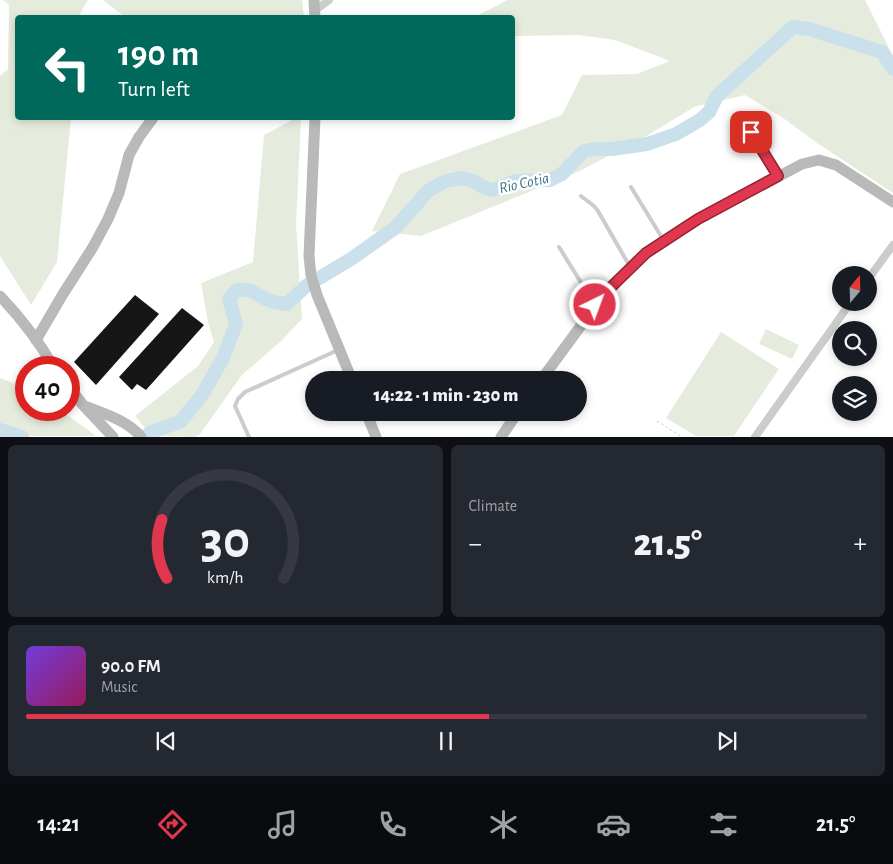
<!DOCTYPE html>
<html lang="en">
<head>
<meta charset="utf-8">
<style>
  body { margin:0; font-family:"Alegreya Sans",sans-serif; background:#242831; color:#f1f3f6; height:100vh; display:flex; flex-direction:column; font-size:19px; white-space:nowrap }
  * { box-sizing:border-box; margin:0 }
  p { font-size:16px; color:#9ea1a6 }
  .icon { flex:none; width:28px; height:28px; fill:none; stroke:currentColor; stroke-width:2; stroke-linecap:round; stroke-linejoin:round }
  .map { position:relative; height:437px; overflow:hidden }
  .side { display:flex; flex-direction:column; gap:8px; padding:8px; background:#0d0f14; flex:1 }
  .side>* { flex:none }
  .hud { position:absolute; left:15px; top:15px; width:500px; height:105px; border-radius:5px; box-shadow:0 2px 8px #0003; background:#00695c; color:#fff; overflow:hidden }
  .needle { width:32px; rotate:19deg }
  .fabs { position:absolute; left:832px; top:266px; display:grid; gap:10px }
  .fabs a { display:grid; place-items:center; width:45px; height:45px; border-radius:50%; background:#171b24; box-shadow:0 2px 8px #0003; font-size:25px }
  .speed { position:absolute; left:15px; top:356px; display:flex; gap:10px; font-size:25px; font-weight:700; text-align:center }
  .speed>* { display:grid; place-content:center; width:65px; height:65px; border-radius:50%; background:#171b24; box-shadow:0 2px 8px #0003; line-height:1 }
  .speed .limit { border:8px solid #d22; background:#fff; color:#111 }
  .pin { position:absolute; display:grid; place-items:center; width:42px; height:42px; color:#fff; margin:-21px; border-radius:10px; box-shadow:0 2px 8px #0006 }
  .me { position:absolute; width:55px; margin:-28px; rotate:42deg; stroke-linejoin:round; filter:drop-shadow(0 0 4px #0008) }
  .turn { display:flex; align-items:center; gap:18px; height:105px; padding:0 20px; font-size:22px }
  .turn .icon { width:65px; height:65px; stroke-width:2.5 }
  .turn b { display:block; font-size:35px; line-height:42px }
  .big { font-size:38px; font-weight:800; line-height:1.1 }
  .side .widget { flex:1; display:flex; flex-direction:column; justify-content:center; gap:8px; min-width:0; padding:0 18px; border-radius:8px; background:#242831 }
  .side .dial { align-items:center; gap:0 }
  .dial svg { height:130px; overflow:visible; fill:none; stroke:#363941; stroke-width:7; stroke-linecap:round; text-anchor:middle }
  .dial text { fill:#f1f3f6; stroke:none }
  .song { display:flex; align-items:center; gap:15px }
  .cover { width:60px; height:60px; border-radius:8px; background:linear-gradient(135deg,hsl(260 70% 55%),hsl(330 70% 35%)) }
  .played { height:5px; border-radius:2px; background:linear-gradient(90deg,#e0374e 55%,#363941 55%) }
  .keys { display:flex; justify-content:space-around; direction:ltr }
  .heat { display:flex; justify-content:space-between; align-items:center; font-size:28px; direction:ltr }
  .side .tiles { flex:1; display:grid; gap:8px; grid-template-columns:1fr 1fr }
  .widget:last-child { grid-column:span 2 }
  .trip { position:absolute; left:305px; top:371px; width:282px; height:50px; border-radius:25px; background:#171b24; box-shadow:0 2px 8px #0003; font-weight:800; line-height:50px; text-align:center }
  .tab-bar { display:flex; height:80px; justify-content:space-around; align-items:center; background:#090b0e; color:#9ea1a6 }
  .tab-bar .icon { width:35px; height:35px }
  .tab-bar .selected { color:#e0374e }
  .tab-bar b { font-size:22px; color:#f1f3f6 }
  .map>svg:first-child { display:block }
</style>
</head>
<body>
<div class="map">
<svg width="893" height="437" viewBox="0 0 893 437">
  <rect width="100%" height="100%" fill="#fff"/>
  <g fill="#e6ecdd">
    <polygon points="3,0 88,0 78,17 18,18 18,118 71,118 57,262 31,305 0,256 0,76 8,69 9,5"/>
    <polygon points="103,0 302,0 304,17 125,17"/>
    <polygon points="507,0 865,0 893,56 893,193 817,143 786,120 745,95 694,107 648,135 578,172 421,236 372,231 400,174 562,115 582,75 637,74 670,61 615,40 578,35 513,36 512,18 475,17"/>
    <polygon points="296,118 301,118 296,224 302,319 281,341 242,375 200,434 195,437 152,436 135,416 198,366 214,342 208,322 201,283 253,262 264,135"/>
    <polygon points="766,329 799,345 792,359 759,344"/>
    <polygon points="721,332 779,369 734,436 696,436 666,418"/>
    <polygon points="0,378 26,388 26,410 60,410 91,432 95,436 0,436"/>
  </g>
  <g fill="none" stroke-linecap="round" stroke-linejoin="round">
    <g stroke="#cae0eb" stroke-width="14">
      <polyline points="0,430 22,437"/>
      <path d="M145,437L151,432L180,422L202,395L223,358L236,324L229,299L237,290C257,288 256,297 271,301C276,303 282,303 287,304L306,286L351,259L395,228L429,190L446,181L461,178L473,181L481,186L492,190L516,181L550,180L562,174L584,151L594,149H612L647,144L676,134L700,120L709,112L717,96L793,27L809,29L882,52L893,69"/>
    </g>
  </g>
  <g fill="#161616">
    <polygon points="135,295 159,314 96,385 74,362"/>
    <polygon points="182,308 204,325 146,390 137,384 132,390 119,377"/>
  </g>
  <g fill="none" stroke-linecap="round" stroke-linejoin="round">
    <polyline stroke="#ccc" stroke-width="1" stroke-dasharray="2.5 2.5" stroke-linecap="butt" points="657,421 682,437"/>
    <g stroke="#ccc" stroke-width="4">
      <polyline points="751,132 777,176"/>
      <polyline points="631,187 664,241"/>
      <polyline points="581,196 594,206 598,211 629,265"/>
      <polyline points="559,247 595,305"/>
      <polyline points="249,437 235,406 238,399 245,392 338,350"/>
    </g>
    <g stroke="#ccc" stroke-width="8">
      <polyline points="314,11 329,0"/>
      <polyline points="869,278 893,245"/>
      <polyline points="755,437 851,302"/>
    </g>
    <g stroke="#b9b9b9" stroke-width="11">
      <polyline points="314,0 315,18"/>
      <polyline points="315,118 309,256 311,275 317,295 352,380"/>
      <path d="M0,296C21,318 39,341 54,368"/>
      <polyline points="36,340 63,294 93,247 108,219 119,193 129,155 139,137 153,118"/>
      <polyline points="541,380 605,293 646,253 698,219 802,164 819,160 836,165 893,202"/>
      <polyline points="69,387 83,405 113,437"/>
      <path d="M87,407C105,414 128,421 141,437"/>
      <polyline points="366,412 376,437"/>
      <polyline points="501,437 518,412"/>
    </g>
  </g>
  <g fill="none" stroke-linecap="round" stroke-linejoin="round">
    <g stroke="#922433" stroke-width="12">
      <polyline id="route" points="595,305 605,293 646,253 698,219 778,176 751,132"/>
    </g>
    <use href="#route" stroke="#e0374e" stroke-width="9"/>
  </g>
  <g text-anchor="middle" dominant-baseline="central" stroke-width="5" stroke-linejoin="round" paint-order="stroke">
    <g font-size="16" font-style="italic" fill="#3f758f" stroke="#fff">
      <text transform="translate(524 183) rotate(-12)">Rio Cotia</text>
    </g>
  </g>
</svg>
<div class="fabs">
<a><svg class="needle" viewBox="-14 -14 28 28"><path d="M0-13l5 13h-10z" fill="#e53935"/><path d="M0 13l5-13h-10z" fill="#9ea1a6"/></svg></a>
<a><svg class="icon" aria-label="search" viewBox="0 0 24 24"><circle cx="10" cy="10" r="6"/><path d="M15 15l6 6"/></svg></a>
<a><svg class="icon" aria-label="layers" viewBox="0 0 24 24"><path d="M12 4l9 5-9 5-9-5zM3 14l9 5 9-5"/></svg></a>
</div>
<div class="speed"><div class="limit">40</div></div>
<div class="pin" style="left:751px;top:132px;background:#d93025"><svg class="icon" aria-label="arrive" viewBox="0 0 24 24"><path d="M6 21V4h12l-3 4 3 4H6"/></svg></div>
<svg class="me" style="left:595px;top:305px" viewBox="-20 -20 40 40"><circle r="17" fill="#e0374e" stroke="#fff" stroke-width="3"/><path d="M0-11L8 9 0 5-8 9z" fill="#fff"/></svg>
<div class="trip">14:22 · 1 min · 230 m</div>
<div class="hud">
<div class="turn"><svg class="icon" aria-label="left" viewBox="0 0 24 24"><path d="M17 20v-9H6M10 6l-5 5 5 5"/></svg><div><b>190 m</b>Turn left</div></div>
</div>
</div>
<section class="side">
<div class="tiles">
<div class="widget dial"><svg viewBox="0 0 100 80">
<path d="M14 69A42 42 0 1 1 86 69"/>
<path d="M14 69A42 42 0 0 1 11 33" stroke="#e0374e"/>
<text x="50" y="56" font-size="32" font-weight="700">30</text>
<text x="50" y="72" font-size="11">km/h</text>
</svg></div>
<div class="widget"><p>Climate</p>
<div class="heat"><a>−</a><b class="big">21.5°</b><a>+</a></div>
</div>
<div class="widget">
<div class="song"><i class="cover"></i><div><b>90.0 FM</b><p>Music</p></div></div>
<div class="played"></div>
<div class="keys"><svg class="icon" aria-label="previous" viewBox="0 0 24 24"><path d="M18 5L8 12l10 7zM5 5v14"/></svg><svg class="icon" aria-label="pause" viewBox="0 0 24 24"><path d="M8 5v14M16 5v14"/></svg><svg class="icon" aria-label="next" viewBox="0 0 24 24"><path d="M6 5l10 7-10 7zM19 5v14"/></svg></div>
</div>
</div>
</section>
<nav class="tab-bar">
<b>14:21</b>
<svg class="icon selected" aria-label="directions" viewBox="0 0 24 24"><path d="M12 3l9 9-9 9-9-9zM9 14v-3h6M13 9l2 2-2 2"/></svg>
<svg class="icon" aria-label="music" viewBox="0 0 24 24"><path d="M9 18V5l10-2v13"/><circle cx="6" cy="18" r="3"/><circle cx="16" cy="16" r="3"/></svg>
<svg class="icon" aria-label="phone" viewBox="0 0 24 24"><path d="M5 4h4l2 5-3 2q2 4 5 5l2-3 5 2v4C11 20 4 13 5 4z"/></svg>
<svg class="icon" aria-label="climate" viewBox="0 0 24 24"><path d="M12 3v18M4 7l16 10M4 17L20 7"/></svg>
<svg class="icon" aria-label="car" viewBox="0 0 24 24"><path d="M5 17H2v-5l4-1 3-4h7l3 4 3 1v5h-3M9 17h6M6 11h13"/><circle cx="7" cy="17" r="2"/><circle cx="17" cy="17" r="2"/></svg>
<svg class="icon" aria-label="filters" viewBox="0 0 24 24"><path d="M4 7h16M4 17h16"/><circle cx="9" cy="7" r="2"/><circle cx="15" cy="17" r="2"/></svg>
<b>21.5°</b>
</nav>
</body>
</html>
